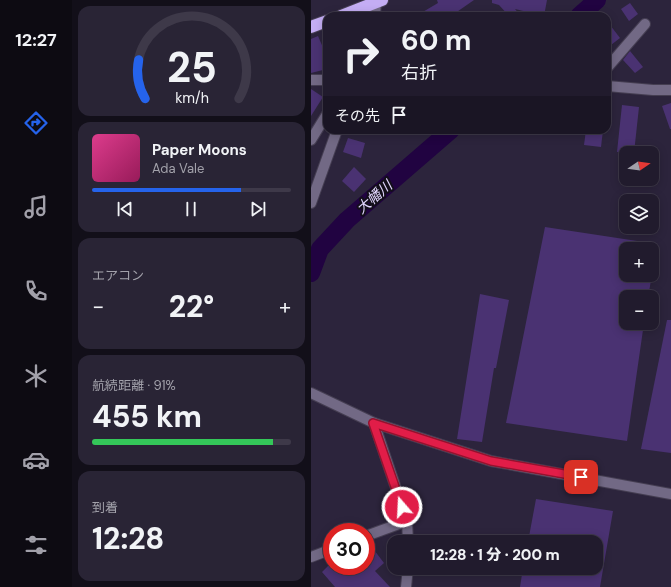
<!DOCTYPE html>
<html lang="ja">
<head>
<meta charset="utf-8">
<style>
  body { margin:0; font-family:"DM Sans","Noto Sans JP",sans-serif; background:#292435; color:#f1f3f6; height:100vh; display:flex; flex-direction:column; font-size:15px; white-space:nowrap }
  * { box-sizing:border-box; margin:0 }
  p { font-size:13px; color:#a2a1aa }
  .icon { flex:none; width:22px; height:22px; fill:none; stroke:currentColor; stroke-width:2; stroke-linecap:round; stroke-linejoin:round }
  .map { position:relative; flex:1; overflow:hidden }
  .side { display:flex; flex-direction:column; gap:6px; padding:6px; background:#120f19; width:239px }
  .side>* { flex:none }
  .banner { position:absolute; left:12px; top:12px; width:288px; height:122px; border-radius:12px; box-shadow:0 2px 10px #0003,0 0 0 1px #3e3949; background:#211b2d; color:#f1f3f6; overflow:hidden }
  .needle { width:26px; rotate:77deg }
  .tools { position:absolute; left:308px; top:146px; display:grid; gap:8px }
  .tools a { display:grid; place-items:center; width:40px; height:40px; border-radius:8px; background:#211b2d; box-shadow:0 2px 10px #0003,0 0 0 1px #3e3949; font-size:20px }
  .speed { position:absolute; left:12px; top:523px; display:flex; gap:8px; font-size:20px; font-weight:700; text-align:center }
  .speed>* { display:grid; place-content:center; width:52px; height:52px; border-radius:50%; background:#211b2d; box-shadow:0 2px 10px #0003,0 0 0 1px #3e3949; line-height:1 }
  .speed .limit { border:6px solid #d22; background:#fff; color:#111 }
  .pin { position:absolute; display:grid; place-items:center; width:34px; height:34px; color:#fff; margin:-17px; border-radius:8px; box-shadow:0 2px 6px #0006 }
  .me { position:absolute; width:44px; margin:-22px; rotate:341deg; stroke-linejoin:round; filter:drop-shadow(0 0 3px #0008) }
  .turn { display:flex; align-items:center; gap:14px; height:84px; padding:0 12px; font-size:18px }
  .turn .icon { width:52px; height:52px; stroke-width:2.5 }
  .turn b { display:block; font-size:28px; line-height:34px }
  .then { display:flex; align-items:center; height:38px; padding:0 12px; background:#0003; gap:8px; font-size:15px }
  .big { font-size:30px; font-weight:800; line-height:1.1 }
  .side .tile { flex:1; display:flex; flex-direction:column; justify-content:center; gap:6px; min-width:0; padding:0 14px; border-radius:12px; background:#292435 }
  .side .dial { align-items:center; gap:0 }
  .dial svg { height:104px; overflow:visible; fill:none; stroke:#3e3949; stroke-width:7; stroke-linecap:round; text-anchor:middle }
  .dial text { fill:#f1f3f6; stroke:none }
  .song { display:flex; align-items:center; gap:12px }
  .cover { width:48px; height:48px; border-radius:6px; background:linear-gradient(135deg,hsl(330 70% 55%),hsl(330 70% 35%)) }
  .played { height:4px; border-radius:2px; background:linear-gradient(90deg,#2563eb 75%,#3e3949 75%) }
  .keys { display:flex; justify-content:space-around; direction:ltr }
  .heat { display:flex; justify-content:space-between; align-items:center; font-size:22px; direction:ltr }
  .charge { height:6px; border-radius:3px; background:linear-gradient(90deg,#34c759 91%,#3e3949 0) }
  .trip { position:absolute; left:76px; top:535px; width:216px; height:40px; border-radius:12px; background:#211b2d; box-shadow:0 2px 10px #0003,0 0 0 1px #3e3949; font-weight:800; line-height:40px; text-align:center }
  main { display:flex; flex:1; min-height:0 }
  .dock { display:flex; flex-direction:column; width:72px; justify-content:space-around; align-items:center; background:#0d0b12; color:#a2a1aa }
  .dock .icon { width:28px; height:28px }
  .dock .selected { color:#2563eb }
  .dock b { font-size:18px; color:#f1f3f6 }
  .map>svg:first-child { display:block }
</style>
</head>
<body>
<main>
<nav class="dock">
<b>12:27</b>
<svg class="icon selected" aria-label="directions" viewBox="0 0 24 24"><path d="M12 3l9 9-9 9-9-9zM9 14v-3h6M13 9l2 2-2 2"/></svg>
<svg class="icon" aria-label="music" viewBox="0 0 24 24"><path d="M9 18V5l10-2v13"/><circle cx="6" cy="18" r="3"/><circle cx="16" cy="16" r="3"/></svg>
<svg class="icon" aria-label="phone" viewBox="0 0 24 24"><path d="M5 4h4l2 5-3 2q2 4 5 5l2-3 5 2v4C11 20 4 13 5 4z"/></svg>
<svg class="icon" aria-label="climate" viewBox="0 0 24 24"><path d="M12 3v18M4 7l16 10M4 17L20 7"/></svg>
<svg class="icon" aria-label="car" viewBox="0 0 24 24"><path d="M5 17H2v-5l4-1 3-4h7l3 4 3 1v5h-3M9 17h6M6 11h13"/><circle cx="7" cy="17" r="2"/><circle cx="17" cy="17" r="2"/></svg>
<svg class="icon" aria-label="filters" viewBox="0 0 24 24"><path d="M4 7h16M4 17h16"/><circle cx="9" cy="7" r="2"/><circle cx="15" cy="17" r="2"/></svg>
</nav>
<section class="side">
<div class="tile dial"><svg viewBox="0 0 100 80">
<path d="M14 69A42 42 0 1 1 86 69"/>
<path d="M14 69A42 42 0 0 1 9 39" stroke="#2563eb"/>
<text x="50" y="56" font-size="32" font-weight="700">25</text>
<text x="50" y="72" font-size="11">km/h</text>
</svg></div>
<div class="tile">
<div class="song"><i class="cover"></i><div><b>Paper Moons</b><p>Ada Vale</p></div></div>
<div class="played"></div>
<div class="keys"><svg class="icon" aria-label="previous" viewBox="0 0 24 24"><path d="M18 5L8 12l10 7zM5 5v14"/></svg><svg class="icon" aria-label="pause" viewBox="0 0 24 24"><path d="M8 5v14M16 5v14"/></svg><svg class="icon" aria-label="next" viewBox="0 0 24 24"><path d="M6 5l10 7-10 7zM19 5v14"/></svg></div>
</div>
<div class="tile"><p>エアコン</p>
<div class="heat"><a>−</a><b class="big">22°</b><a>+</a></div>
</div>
<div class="tile"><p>航続距離 · 91%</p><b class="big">455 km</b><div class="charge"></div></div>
<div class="tile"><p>到着</p><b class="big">12:28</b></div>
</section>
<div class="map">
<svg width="360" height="587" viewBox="0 0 360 587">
  <rect width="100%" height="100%" fill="#2c243c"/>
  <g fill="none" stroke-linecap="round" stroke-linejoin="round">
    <g stroke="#210341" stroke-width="18">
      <polyline points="268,16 286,0"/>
      <polyline points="0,273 9,249 36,220 140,130"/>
    </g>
  </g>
  <g fill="#4a3272">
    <polygon points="126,0 163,0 140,16 105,16 127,3"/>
    <polygon points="181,0 236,0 233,16 204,9 210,16 198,16 188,5 181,3"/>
    <polygon points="319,3 327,14 318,21 310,9"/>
    <polygon points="296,21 309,38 300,45 296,39"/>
    <polygon points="7,36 16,57 16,69 0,73 0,39"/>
    <polygon points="319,51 332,67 324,73 312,60"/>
    <polygon points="0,89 12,97 0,116"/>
    <polygon points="360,103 360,129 359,129 351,106"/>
    <polygon points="311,105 328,107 323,153 306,152"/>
    <polygon points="275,130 292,130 290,147 273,145"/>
    <polygon points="37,138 54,143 50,158 32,152"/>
    <polygon points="43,167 55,179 43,192 31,181"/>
    <polygon points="234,227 346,244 346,249 315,249 315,275 341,275 337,297 315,297 315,323 333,323 316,441 195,423"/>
    <polygon points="169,294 198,300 185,368 183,368 171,442 146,439"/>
    <polygon points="356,320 360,320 360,453 330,449"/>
    <polygon points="225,499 302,511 289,587 209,587 212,568 285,568 285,542 217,542"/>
    <polygon points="55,542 57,542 73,563 64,571 79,587 24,587 11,572 17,566 55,566"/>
  </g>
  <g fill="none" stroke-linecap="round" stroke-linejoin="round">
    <g stroke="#453e52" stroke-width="12">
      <g id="minor">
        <polyline points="64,16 65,2 67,0"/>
        <polyline points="296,68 334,24"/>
        <polyline points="0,80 16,80"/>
        <polyline points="296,86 342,90 360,90"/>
        <polyline points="0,140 16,114"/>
        <polyline points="0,203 26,130"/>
        <polyline points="0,393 63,423 180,461 360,494"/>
        <polyline points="63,423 96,521 97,542"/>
        <polyline points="55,536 96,521"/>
        <polyline points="0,557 21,549"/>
        <polyline points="95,587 97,568"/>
      </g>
    </g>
    <g stroke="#453e52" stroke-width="14">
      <g id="highway">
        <polyline points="30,16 71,0"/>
        <polyline points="0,27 16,21"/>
      </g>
    </g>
    <use href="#minor" stroke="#726985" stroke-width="10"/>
    <use href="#highway" stroke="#c4adf4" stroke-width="12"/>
  </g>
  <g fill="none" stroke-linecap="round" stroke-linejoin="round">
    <g stroke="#92132f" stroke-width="10">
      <polyline id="route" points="91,507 62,423 180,461 270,477"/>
    </g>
    <use href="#route" stroke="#e11d48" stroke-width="7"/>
  </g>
  <g text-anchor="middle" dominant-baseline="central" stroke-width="4" stroke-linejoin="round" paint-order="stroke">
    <g font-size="14" font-style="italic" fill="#e2d7fe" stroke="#130f1a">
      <text transform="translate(63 197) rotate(-41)">大幡川</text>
    </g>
  </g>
</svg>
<div class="tools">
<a><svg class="needle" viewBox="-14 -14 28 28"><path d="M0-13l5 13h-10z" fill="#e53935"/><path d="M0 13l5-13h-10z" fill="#a2a1aa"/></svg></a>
<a><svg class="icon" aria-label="layers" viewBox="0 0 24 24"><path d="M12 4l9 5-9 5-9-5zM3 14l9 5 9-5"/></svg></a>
<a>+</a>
<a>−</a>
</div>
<div class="speed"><div class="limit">30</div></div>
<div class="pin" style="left:270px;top:477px;background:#d93025"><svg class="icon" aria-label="arrive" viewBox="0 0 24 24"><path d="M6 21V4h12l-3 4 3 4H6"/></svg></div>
<svg class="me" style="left:91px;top:507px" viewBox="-20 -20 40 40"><circle r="17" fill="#e11d48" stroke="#fff" stroke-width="3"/><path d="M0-11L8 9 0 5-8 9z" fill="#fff"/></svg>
<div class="trip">12:28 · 1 分 · 200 m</div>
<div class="banner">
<div class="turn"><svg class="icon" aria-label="right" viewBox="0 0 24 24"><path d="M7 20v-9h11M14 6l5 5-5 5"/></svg><div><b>60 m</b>右折</div></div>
<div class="then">その先<svg class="icon" aria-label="arrive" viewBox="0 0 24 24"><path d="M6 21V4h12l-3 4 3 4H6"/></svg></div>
</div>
</div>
</main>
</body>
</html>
